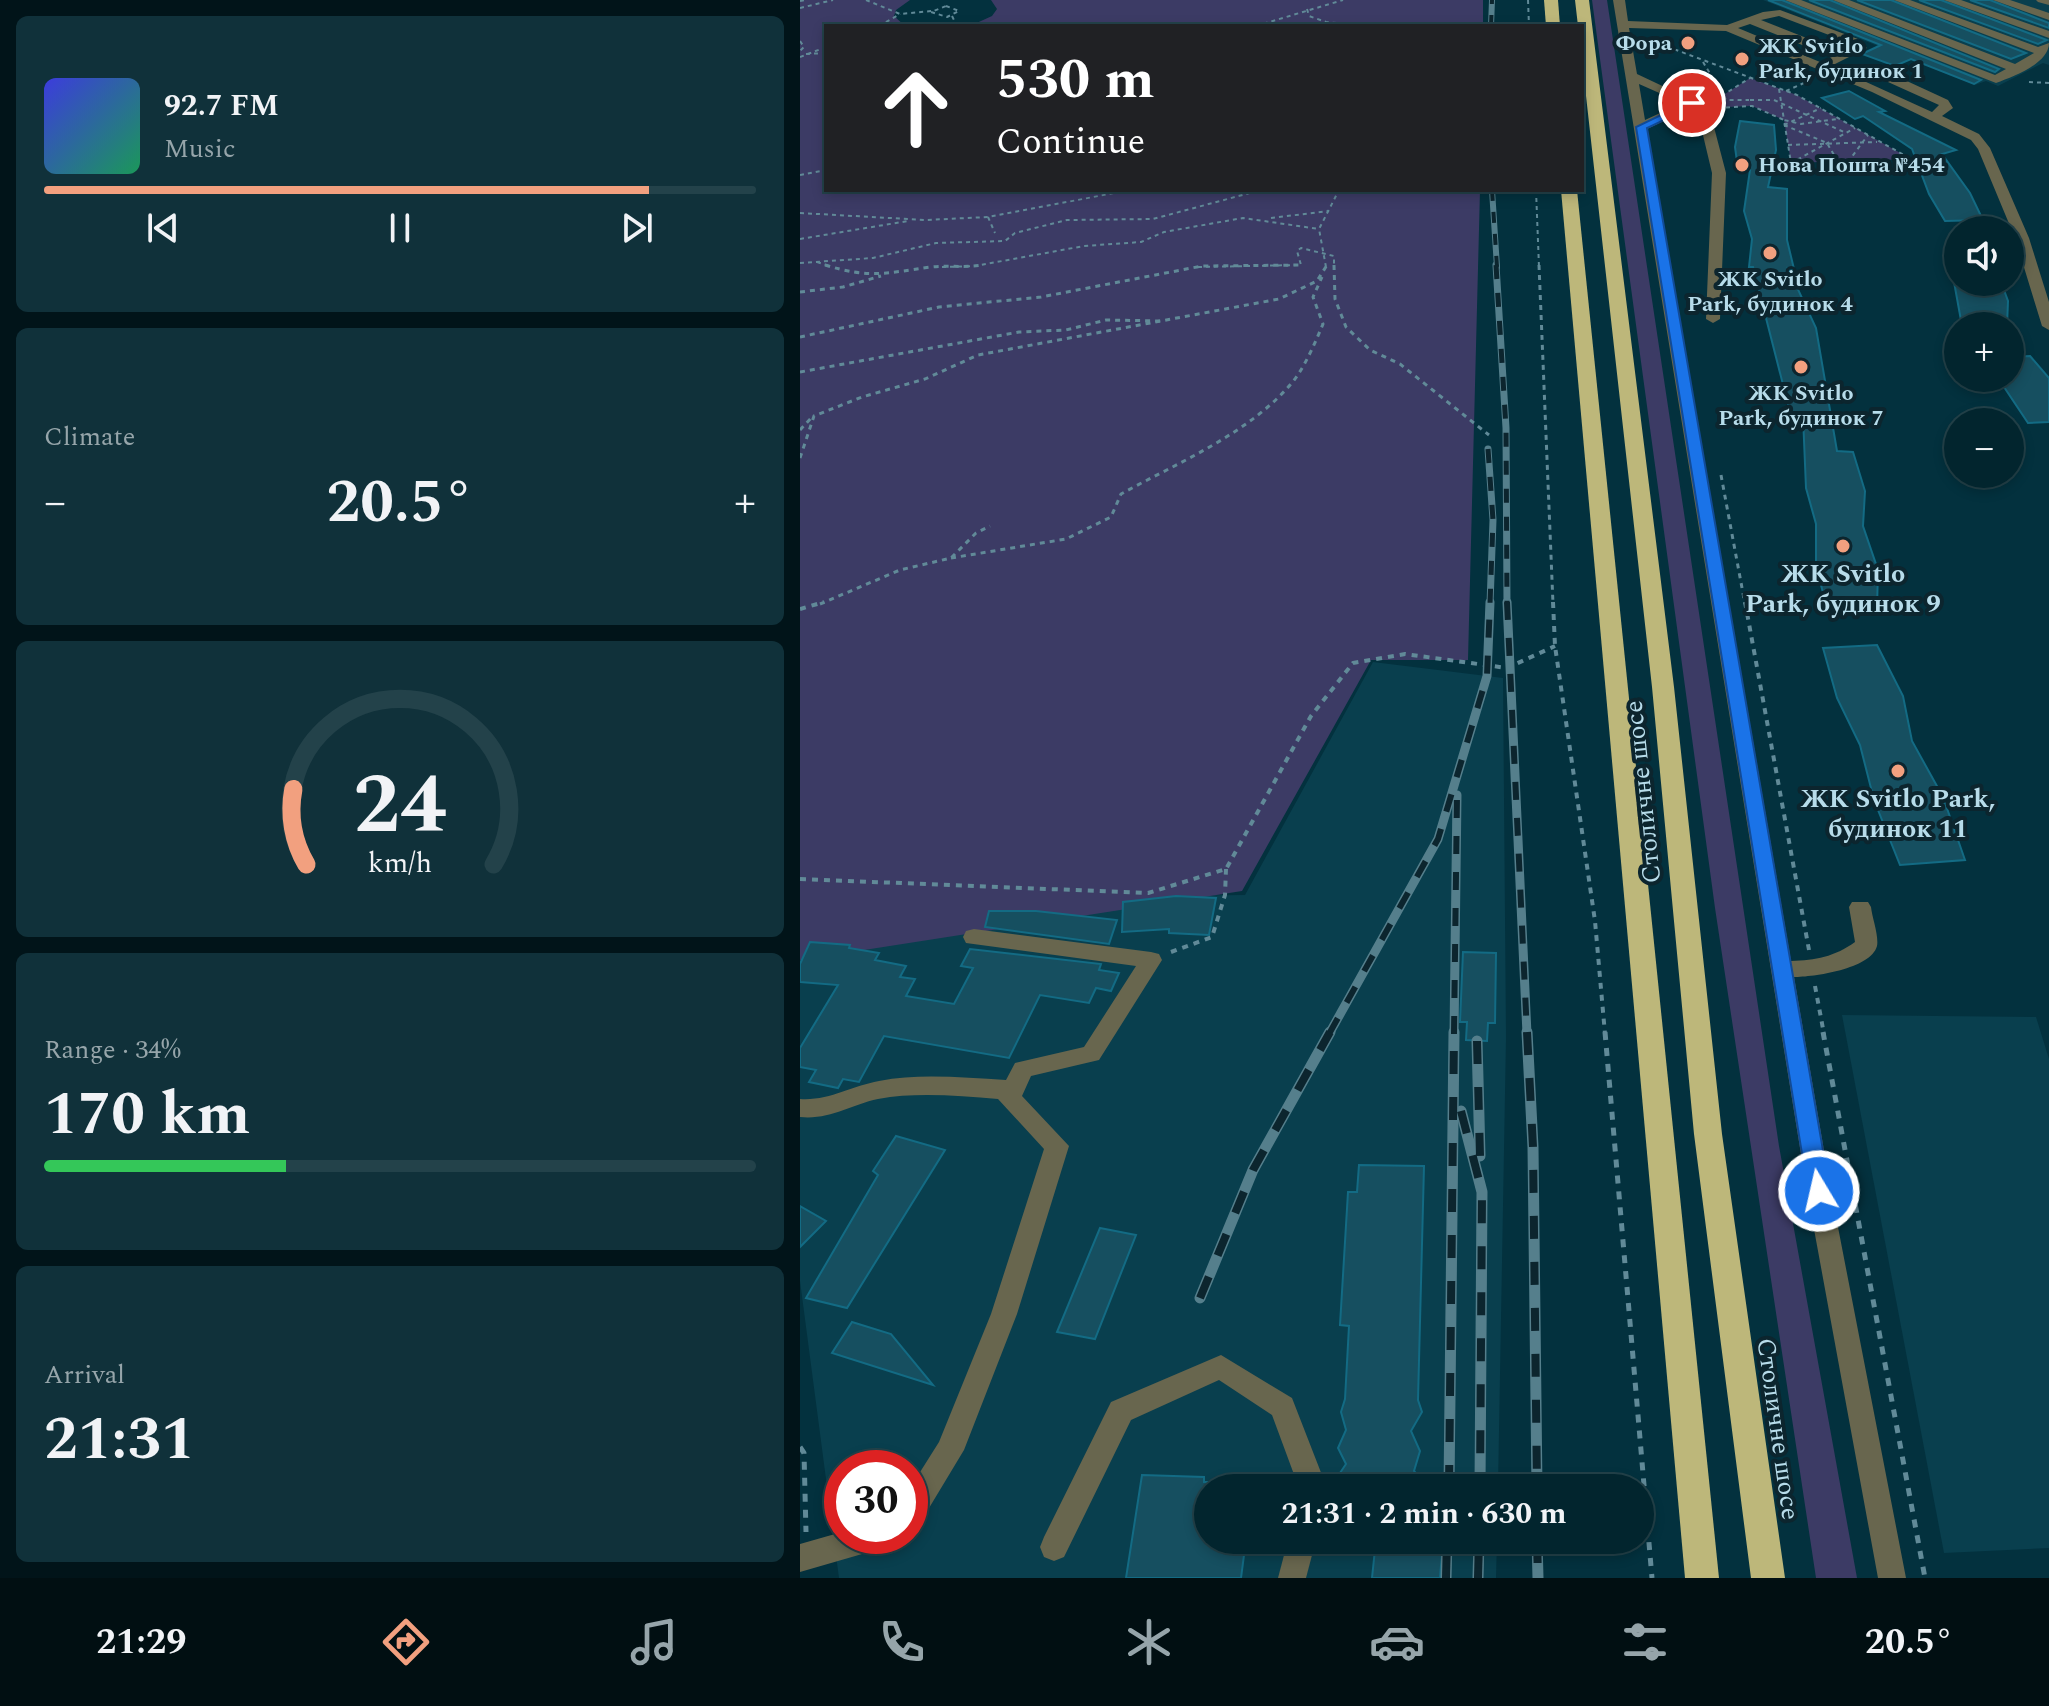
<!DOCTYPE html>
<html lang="en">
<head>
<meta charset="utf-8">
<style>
  body { margin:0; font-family:Spectral,serif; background:#10313a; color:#f1f3f6; height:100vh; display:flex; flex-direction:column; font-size:30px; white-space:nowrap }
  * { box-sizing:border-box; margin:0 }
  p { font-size:26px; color:#96a5aa }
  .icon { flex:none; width:44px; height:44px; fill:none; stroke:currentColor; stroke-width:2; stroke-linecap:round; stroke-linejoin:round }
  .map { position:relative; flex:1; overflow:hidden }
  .side { display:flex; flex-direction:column; gap:16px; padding:16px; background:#011419; width:800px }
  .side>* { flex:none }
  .hud { position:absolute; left:24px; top:24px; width:760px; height:168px; border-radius:0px; box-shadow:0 4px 12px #0003,0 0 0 2px #23424a; background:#202124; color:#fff; overflow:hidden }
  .buttons { position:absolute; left:1144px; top:216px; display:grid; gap:16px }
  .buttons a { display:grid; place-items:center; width:80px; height:80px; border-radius:50%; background:#02252e; box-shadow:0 4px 12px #0003,0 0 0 2px #23424a; font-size:40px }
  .speed { position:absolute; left:24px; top:1450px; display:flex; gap:16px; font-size:40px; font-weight:700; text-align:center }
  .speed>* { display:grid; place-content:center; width:104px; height:104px; border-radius:50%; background:#02252e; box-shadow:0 4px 12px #0003,0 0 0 2px #23424a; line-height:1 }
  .speed .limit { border:12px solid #d22; background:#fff; color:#111 }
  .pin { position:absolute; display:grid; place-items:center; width:68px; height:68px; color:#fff; margin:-34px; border:4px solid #fff; border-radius:50%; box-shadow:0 2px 8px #0007 }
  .me { position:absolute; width:88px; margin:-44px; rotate:351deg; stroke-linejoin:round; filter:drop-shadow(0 0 6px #0008) }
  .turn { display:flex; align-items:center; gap:28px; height:168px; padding:0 40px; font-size:36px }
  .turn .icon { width:104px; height:104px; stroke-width:2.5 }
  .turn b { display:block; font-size:56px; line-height:68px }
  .big { font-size:60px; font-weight:700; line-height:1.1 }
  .side .card { flex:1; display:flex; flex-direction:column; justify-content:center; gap:12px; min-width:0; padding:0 28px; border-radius:12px; background:#10313a }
  .side .dial { align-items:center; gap:0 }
  .dial svg { height:208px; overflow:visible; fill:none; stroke:#23424a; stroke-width:7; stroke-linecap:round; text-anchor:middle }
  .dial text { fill:#f1f3f6; stroke:none }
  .song { display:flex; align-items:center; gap:24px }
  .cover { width:96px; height:96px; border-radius:12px; background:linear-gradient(135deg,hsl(240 70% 55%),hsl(150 70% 35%)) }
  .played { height:8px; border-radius:4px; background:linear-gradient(90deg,#f2a07f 85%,#23424a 85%) }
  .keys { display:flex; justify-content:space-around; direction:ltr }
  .heat { display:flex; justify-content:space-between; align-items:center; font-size:44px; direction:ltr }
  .charge { height:12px; border-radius:6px; background:linear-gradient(90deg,#34c759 34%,#23424a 0) }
  .trip { position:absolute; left:394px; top:1474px; width:460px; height:80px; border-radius:40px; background:#02252e; box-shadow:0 4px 12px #0003,0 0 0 2px #23424a; font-weight:700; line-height:80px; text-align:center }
  .tabs { display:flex; height:128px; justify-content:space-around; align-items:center; background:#010f12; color:#96a5aa }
  .tabs .icon { width:56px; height:56px }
  .tabs .on { color:#f2a07f }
  .tabs b { font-size:36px; color:#f1f3f6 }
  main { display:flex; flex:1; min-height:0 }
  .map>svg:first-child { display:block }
</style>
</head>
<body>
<main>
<section class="side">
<div class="card">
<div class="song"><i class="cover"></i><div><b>92.7 FM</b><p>Music</p></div></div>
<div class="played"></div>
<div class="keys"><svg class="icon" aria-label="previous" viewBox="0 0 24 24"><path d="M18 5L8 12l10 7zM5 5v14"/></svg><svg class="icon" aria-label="pause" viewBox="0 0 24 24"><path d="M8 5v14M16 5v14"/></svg><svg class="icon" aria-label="next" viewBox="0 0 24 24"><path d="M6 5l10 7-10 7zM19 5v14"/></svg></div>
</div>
<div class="card"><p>Climate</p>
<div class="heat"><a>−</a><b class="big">20.5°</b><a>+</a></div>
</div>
<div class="card dial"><svg viewBox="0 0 100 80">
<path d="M14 69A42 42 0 1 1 86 69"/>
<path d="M14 69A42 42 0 0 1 9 40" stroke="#f2a07f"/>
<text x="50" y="56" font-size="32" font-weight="700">24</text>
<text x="50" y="72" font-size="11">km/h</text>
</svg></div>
<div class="card"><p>Range · 34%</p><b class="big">170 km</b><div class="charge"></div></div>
<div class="card"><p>Arrival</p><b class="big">21:31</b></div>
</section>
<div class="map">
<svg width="1249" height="1578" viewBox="0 0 1249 1578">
  <rect width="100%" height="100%" fill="#03313e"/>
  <g fill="#093f4e" fill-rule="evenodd">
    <polygon points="963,0 1249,0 1249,65 1243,63 1198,86 1186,81 1175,85"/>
    <path d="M573,662L703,678L706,1037L698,1488H408V1540H697L696,1578H39L0,1281V900L445,895ZM42,1468H110V1536H42Z"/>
    <polygon points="1042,1015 1236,1017 1249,1059 1249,1548 1144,1553"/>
  </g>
  <g fill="#3c3b65">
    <polygon points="0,0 110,0 96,10 94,16 105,26 26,26 26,190 680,190 668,660 571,660 442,891 0,960"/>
    <polygon points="191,0 683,0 683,26 170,26 192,16 197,9"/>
    <polygon points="792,0 807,0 979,1146 1057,1578 1016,1578 915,908"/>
    <polygon points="950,78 997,95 1111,159 991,163 984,120 952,106 903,108"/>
  </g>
  <g fill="#164f60" stroke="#136b84" stroke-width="2">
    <polygon points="968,0 982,0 1181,80 1174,84 1111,59 1095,66 1062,54 1081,45"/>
    <polygon points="1009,0 1030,0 1199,69 1195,72"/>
    <polygon points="1057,0 1091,0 1226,53 1211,59"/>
    <polygon points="1119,0 1141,0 1247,40 1238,44"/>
    <polygon points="1170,0 1190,0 1249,23 1249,28"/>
    <polygon points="1049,91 1085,111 1079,112 1156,150 1142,154 1170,193 1183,220 1145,221 1129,194 1112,149 1063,116 1055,119 1022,98"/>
    <polygon points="940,121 974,125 976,150 968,187 987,189 987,240 994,269 988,268 1016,328 1037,451 1053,452 1065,491 1063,526 1078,570 1077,608 1027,607 1016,567 1016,524 1006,488 1003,416 991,416 953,267 949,267 952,239 944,211 950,170 938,169 935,147"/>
    <polygon points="1154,282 1201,282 1208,301 1207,326 1162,326"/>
    <polygon points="1230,356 1249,378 1249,422 1228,423 1198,378 1210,378 1210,357"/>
    <polygon points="1077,645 1103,696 1112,741 1143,797 1165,860 1100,865 1074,800 1060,745 1037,698 1023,648"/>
    <polygon points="376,896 416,898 409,935 369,933 369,929 322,932 323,902"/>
    <polygon points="189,911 236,911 317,920 309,944 185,927"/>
    <polygon points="10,942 50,945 49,948 79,953 75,960 106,966 100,977 115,979 106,996 154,1004 173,968 161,966 170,949 301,964 299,970 319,973 311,991 296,988 289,1003 240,995 209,1058 84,1036 59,1082 43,1079 38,1088 9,1082 16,1070 0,1067 0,1048 38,985 0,982 0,964"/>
    <polygon points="663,952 696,953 695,1023 688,1023 687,1041 666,1040 667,1022 660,1022"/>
    <polygon points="96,1136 145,1150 47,1308 6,1298 78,1175 73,1171"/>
    <polygon points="559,1165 624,1166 618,1400 622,1412 611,1431 620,1451 614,1471 629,1488 530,1488 546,1464 538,1448 546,1430 541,1412 545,1399 549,1326 540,1325 548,1192 557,1192"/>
    <polygon points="0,1206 26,1221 0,1247"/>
    <polygon points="300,1228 336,1235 295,1339 257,1332"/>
    <polygon points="52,1322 91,1334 133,1385 32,1353"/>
    <polygon points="342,1475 404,1477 404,1482 408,1482 408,1540 446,1540 441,1578 326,1578"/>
    <polygon points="576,1540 643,1540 640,1578 572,1578"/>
  </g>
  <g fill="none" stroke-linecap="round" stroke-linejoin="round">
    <g stroke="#618a98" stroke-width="2" stroke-dasharray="4 4" stroke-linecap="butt">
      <polyline points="66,0 100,14 132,11"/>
      <polyline points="728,0 729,26"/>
      <polyline points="0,1 6,0"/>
      <polygon points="146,6 159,11 147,17 131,12"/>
      <polyline points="0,8 33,0"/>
      <polyline points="507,9 509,16 526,22 568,26"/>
      <polyline points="152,16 157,26"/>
      <polyline points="79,26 100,14"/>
      <polyline points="456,26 543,0"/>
      <polyline points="0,41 4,47 0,51"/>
      <polyline points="852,41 997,95 1111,159"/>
      <polyline points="6,54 26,53"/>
      <polyline points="0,57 26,47"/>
      <polyline points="903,62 926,100 949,100"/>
      <polyline points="1229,82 1249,83"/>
      <polyline points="979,89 984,120 1001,124 1037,119"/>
      <polyline points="986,91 1013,79"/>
      <polyline points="915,100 950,78"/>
      <polyline points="950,100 974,100 1046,133"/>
      <polyline points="918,108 952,106 984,120 991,163 1055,128"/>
      <polyline points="984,125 1027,143 1038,162"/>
      <polyline points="984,125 1021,108"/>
      <polyline points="988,145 1077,142"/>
      <polyline points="1048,162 1068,135"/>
      <polyline points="0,175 26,170"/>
      <polyline points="736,190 739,267"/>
      <polyline points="0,213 126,220 188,217 330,190"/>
      <polyline points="188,217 195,233"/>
      <polyline points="471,218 529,211"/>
      <polyline points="0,239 108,221"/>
      <polyline points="17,262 32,267"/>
      <polyline points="0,263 73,258 136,243 205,241 215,233 267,220 353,219 461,190"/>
      <polyline points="142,267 175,266 284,246 341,242 364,232 443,218 519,229"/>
      <polyline points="398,267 501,265 497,251 501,248 534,256 534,267"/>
      <polyline points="526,267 519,229 539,190"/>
    </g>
    <g stroke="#618a98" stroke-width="3" stroke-dasharray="5 5" stroke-linecap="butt">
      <path d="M25,265C71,279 86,273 131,267C148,265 165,268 182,265"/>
      <polyline points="534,265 535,299 546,327 570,350 600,364 689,435"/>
      <polyline points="739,265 753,604"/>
      <polyline points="0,292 43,287 81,276"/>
      <polyline points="0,337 139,307 241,297 402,266 501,265"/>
      <polyline points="0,372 219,332 266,330 306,320 362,321"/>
      <polyline points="0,430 12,417"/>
      <polyline points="0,458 14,416 62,397 125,379 178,355 479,299 517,281 527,265"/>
      <polyline points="921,475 945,604"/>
      <path d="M151,558L266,539L311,517L321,494C379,462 453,432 495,379C507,362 515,343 523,324L513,297L522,277"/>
      <polyline points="20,604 100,570 151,558 176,533 190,526"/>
    </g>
    <g stroke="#618a98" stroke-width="4" stroke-dasharray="6 6" stroke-linecap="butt">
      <polyline points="753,602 755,646 795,921 805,1034"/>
      <polyline points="945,602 1009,950"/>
      <polyline points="0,609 24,602"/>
      <polyline points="0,879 348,893 426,869 511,716 553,663 605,654 707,668 755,646"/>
      <polyline points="371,952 412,937 425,895 426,869"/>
      <polyline points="1015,986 1024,1034"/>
    </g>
    <g stroke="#618a98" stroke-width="5" stroke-dasharray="8 8" stroke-linecap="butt">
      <polyline points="805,1032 852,1578"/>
      <polyline points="1023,1032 1125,1578"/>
      <polyline points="0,1447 4,1453 6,1532"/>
    </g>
    <g fill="#68664e" fill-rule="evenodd">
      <path d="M813,0H825L828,21L927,25L963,12L980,10L1058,39L1067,48L1031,66L1132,112L1139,105L1088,82V76H1096L1148,100L1153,108L1142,116L1179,134L1190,148L1229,238L1249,302V330L1242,326L1215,238L1178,149L1171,140L1072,92L926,31L829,28L837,74L909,108L926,173L920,319L913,323L906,319L912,173L897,110L892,108L847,129L991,961C1016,960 1034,957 1055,942L1049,907L1052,902H1068L1071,907C1072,917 1079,936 1077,946C1071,969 1013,977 994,977L1031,1191L1106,1578H1078L1007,1191ZM979,16L1050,43L1053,47L1042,52L961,20ZM950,24L1032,57L1020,62L938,28ZM839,84L882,103L845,120Z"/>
      <path d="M985,0H1001L1195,75L1206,69L1033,0H1049L1215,64L1234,53L1094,0H1110L1238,47L1249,43C1249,63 1215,76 1196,83Z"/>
      <polygon points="1144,0 1161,0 1249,31 1249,38"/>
      <polygon points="1193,0 1210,0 1249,13 1249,20"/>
      <polygon points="1236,0 1249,0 1249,5 1238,2"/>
      <path d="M174,929L351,952L359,954L362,960L299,1060L231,1076L222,1096L269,1146L217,1314L164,1450L120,1523L110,1527V1488L139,1442L191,1314L244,1149L198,1099C158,1096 117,1092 78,1099C50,1105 30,1120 0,1117V1099C29,1101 51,1086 79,1081C121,1073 164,1078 206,1080L215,1063L284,1047L336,966L166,943L163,937L166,931Z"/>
      <polygon points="421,1355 492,1398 527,1488 499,1488 472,1415 419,1380 331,1420 264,1557 254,1561 244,1557 240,1547 244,1537 311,1402"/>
      <polygon points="42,1532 42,1536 90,1536 86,1546 76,1550 0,1572 0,1544"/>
      <polygon points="488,1540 516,1540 506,1578 478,1578"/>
    </g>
    <g fill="#bdb77a" fill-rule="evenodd">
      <polygon points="744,0 758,0 760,26 746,26"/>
      <polygon points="775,0 789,0 874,687 922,1134 985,1578 951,1578 894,1134 852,687 782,60 782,26 778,26"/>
      <polygon points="761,190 777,190 919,1578 885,1578"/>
    </g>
    <g stroke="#557f8c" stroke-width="6">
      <g id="rail-far3">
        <polyline points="691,26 692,0"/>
        <polyline points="692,190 697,267"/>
      </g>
    </g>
    <g stroke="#557f8c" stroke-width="7">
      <g id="rail-far2">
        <polyline points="696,265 706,428 707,604"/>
        <polyline points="688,449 693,520 690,604"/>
      </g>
    </g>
    <g stroke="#557f8c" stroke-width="9">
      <g id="rail-far1">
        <polyline points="707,602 727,1034"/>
        <polyline points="529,1034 638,839 687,676 690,602"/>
        <polyline points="654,1034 657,795"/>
      </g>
    </g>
    <g stroke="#557f8c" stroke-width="11">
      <g id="rail">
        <polyline points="727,1032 733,1147 737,1488"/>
        <polyline points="677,1041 680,1156"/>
        <polyline points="661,1111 682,1192 680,1488"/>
        <polyline points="400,1298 453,1170 530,1032"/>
        <polyline points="649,1488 654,1032"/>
        <polyline points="737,1540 738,1578"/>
        <polyline points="646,1578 647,1540"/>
        <polyline points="678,1578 679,1540"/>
      </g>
    </g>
    <use href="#rail-far3" stroke="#0c252e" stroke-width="4" stroke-dasharray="11" stroke-linecap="butt"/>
    <use href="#rail-far2" stroke="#0c252e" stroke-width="5" stroke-dasharray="14" stroke-linecap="butt"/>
    <use href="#rail-far1" stroke="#0c252e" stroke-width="6" stroke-dasharray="18" stroke-linecap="butt"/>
    <use href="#rail" stroke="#0c252e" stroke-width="8" stroke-dasharray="23" stroke-linecap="butt"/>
  </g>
  <polygon fill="#1a73e8" stroke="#114b97" stroke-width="2" points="892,100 896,105 847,128 1030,1191 1027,1198 1011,1198 1008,1191 836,127"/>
  <g fill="#f2a07f" stroke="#0c252e" stroke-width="3">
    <circle cx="888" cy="43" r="8"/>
    <circle cx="942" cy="59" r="8"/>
    <circle cx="942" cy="165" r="8"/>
    <circle cx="970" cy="253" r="8"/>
    <circle cx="1001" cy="367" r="8"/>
    <circle cx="1043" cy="546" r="8"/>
    <circle cx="1098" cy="771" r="8"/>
  </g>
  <g text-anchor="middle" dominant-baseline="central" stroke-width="8" stroke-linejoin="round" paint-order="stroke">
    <g font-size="22" font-weight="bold" fill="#b7dcea" stroke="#0c252e" text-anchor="start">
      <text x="872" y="43" text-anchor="end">Фора</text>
      <text x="958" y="46">ЖК Svitlo<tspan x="958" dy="25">Park, будинок 1</tspan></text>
      <text x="958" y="165">Нова Пошта №454</text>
      <text x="970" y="279" text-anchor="middle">ЖК Svitlo<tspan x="970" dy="25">Park, будинок 4</tspan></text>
      <text x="1001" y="393" text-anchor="middle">ЖК Svitlo<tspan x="1001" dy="25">Park, будинок 7</tspan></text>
    </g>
    <g font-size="26" font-weight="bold" fill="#b7dcea" stroke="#0c252e">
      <text x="1043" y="574">ЖК Svitlo<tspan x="1043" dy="30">Park, будинок 9</tspan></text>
      <text x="1098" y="799">ЖК Svitlo Park,<tspan x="1098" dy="30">будинок 11</tspan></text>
    </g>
    <g font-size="26" fill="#b7dcea" stroke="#0c252e">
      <text transform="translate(843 792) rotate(-96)">Столичне шосе</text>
      <text transform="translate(978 1429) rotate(82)">Столичне шосе</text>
    </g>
  </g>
</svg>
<div class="buttons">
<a><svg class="icon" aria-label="sound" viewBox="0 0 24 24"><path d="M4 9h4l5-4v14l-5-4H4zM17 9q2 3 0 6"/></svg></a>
<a>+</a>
<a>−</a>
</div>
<div class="speed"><div class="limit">30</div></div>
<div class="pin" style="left:892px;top:103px;background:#d93025"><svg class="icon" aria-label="arrive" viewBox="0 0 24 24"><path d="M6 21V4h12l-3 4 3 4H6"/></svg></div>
<svg class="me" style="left:1019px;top:1191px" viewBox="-20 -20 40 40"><circle r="17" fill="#1a73e8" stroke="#fff" stroke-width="3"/><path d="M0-11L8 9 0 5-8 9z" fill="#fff"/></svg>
<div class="trip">21:31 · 2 min · 630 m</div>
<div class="hud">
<div class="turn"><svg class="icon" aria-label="ahead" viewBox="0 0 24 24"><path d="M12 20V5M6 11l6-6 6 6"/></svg><div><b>530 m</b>Continue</div></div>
</div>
</div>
</main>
<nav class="tabs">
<b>21:29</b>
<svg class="icon on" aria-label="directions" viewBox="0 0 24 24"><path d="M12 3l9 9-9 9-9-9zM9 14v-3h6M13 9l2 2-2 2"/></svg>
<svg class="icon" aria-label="music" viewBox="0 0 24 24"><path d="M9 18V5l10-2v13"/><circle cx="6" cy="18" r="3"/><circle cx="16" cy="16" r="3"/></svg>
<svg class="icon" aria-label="phone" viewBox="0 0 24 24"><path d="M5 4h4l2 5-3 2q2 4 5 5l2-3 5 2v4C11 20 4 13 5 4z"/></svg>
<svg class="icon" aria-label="climate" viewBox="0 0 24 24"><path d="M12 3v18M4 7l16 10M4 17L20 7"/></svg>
<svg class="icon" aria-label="car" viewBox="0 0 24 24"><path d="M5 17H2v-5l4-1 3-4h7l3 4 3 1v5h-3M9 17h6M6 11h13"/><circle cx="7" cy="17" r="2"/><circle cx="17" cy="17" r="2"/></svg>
<svg class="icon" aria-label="filters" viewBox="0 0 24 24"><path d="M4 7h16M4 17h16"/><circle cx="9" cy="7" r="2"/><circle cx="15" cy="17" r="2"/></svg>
<b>20.5°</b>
</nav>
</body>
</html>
